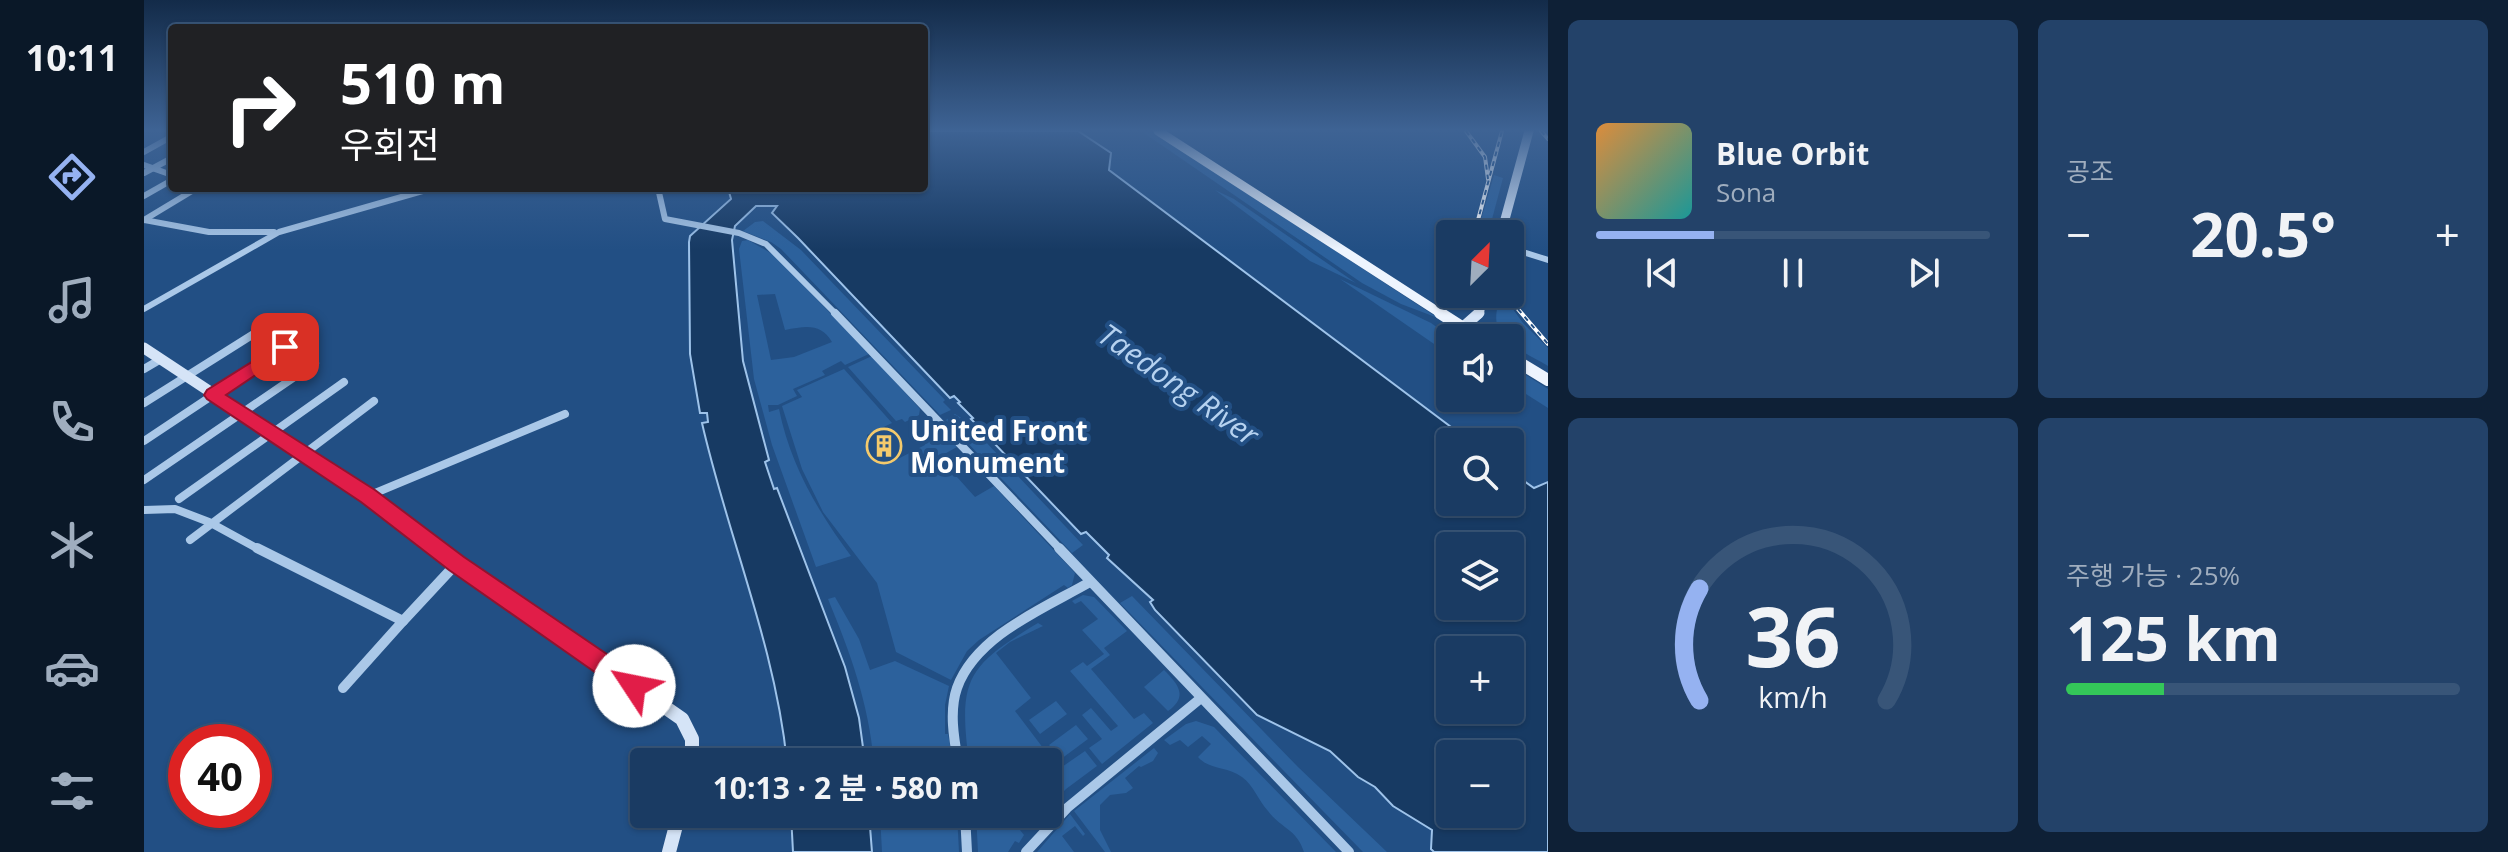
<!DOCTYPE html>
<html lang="ko">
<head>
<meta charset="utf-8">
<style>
  body { margin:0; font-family:"Open Sans","Noto Sans KR",sans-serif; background:#234269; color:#f1f3f6; height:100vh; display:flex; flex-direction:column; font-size:30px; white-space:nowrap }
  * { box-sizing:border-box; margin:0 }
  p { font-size:26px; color:#9fadbe }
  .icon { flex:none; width:44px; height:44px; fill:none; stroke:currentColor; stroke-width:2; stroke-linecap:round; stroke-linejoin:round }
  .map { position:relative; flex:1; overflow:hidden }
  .sheet { display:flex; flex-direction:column; gap:20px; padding:20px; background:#0e2036; width:960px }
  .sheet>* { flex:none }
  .top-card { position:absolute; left:24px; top:24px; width:760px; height:168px; border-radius:8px; box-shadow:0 2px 6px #0004,0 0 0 2px #385578; background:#202124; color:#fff; overflow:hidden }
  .needle { width:52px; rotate:24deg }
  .tools { position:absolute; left:1292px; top:220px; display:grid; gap:16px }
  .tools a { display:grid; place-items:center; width:88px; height:88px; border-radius:8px; background:#1a3b63; box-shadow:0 2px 6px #0004,0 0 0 2px #385578; font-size:40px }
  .speed { position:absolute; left:24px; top:724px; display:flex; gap:16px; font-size:40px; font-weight:700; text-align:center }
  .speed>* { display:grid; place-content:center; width:104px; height:104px; border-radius:50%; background:#1a3b63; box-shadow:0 2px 6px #0004,0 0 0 2px #385578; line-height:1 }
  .speed .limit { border:12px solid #d22; background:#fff; color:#111 }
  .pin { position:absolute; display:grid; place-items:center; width:68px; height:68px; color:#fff; margin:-34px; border-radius:16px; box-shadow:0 4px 12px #0006 }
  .me { position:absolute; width:88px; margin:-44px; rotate:304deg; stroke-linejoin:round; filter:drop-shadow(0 0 6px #0008) }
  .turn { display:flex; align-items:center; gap:28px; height:168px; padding:0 40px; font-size:36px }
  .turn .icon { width:104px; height:104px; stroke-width:2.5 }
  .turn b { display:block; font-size:56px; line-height:68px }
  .big { font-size:60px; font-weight:700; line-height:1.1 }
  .sheet .tile { flex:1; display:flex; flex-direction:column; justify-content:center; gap:12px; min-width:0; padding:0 28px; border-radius:12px; background:#234269 }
  .sheet .dial { align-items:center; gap:0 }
  .dial svg { height:208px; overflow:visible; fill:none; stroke:#385578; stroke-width:7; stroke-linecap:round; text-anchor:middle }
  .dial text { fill:#f1f3f6; stroke:none }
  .song { display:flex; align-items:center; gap:24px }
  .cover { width:96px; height:96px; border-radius:12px; background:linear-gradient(135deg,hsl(30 70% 55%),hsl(180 70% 35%)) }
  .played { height:8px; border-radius:4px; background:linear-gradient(90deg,#95b2f1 30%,#385578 30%) }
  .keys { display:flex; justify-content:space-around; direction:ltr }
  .heat { display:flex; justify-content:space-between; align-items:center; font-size:44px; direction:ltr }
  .charge { height:12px; border-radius:6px; background:linear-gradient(90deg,#34c759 25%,#385578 0) }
  .sheet .tiles { flex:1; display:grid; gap:20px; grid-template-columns:repeat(2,1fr) }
  .trip { position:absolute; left:486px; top:748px; width:432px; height:80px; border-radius:8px; background:#1a3b63; box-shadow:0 2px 6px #0004,0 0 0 2px #385578; font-weight:700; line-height:80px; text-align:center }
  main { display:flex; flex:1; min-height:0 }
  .dock { display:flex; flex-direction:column; width:144px; justify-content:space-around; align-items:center; background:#0a1828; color:#9fadbe }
  .dock .icon { width:56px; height:56px }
  .dock .selected { color:#95b2f1 }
  .dock b { font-size:36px; color:#f1f3f6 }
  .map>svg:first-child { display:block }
</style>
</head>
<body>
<main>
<nav class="dock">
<b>10:11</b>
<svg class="icon selected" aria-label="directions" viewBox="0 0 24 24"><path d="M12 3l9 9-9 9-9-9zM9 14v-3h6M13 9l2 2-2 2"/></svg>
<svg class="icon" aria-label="music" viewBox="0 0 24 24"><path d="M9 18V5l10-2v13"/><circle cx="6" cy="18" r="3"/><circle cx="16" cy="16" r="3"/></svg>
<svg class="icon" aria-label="phone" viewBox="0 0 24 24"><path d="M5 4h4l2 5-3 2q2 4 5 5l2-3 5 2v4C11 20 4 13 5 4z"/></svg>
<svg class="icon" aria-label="climate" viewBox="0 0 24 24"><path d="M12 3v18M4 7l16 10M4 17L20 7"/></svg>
<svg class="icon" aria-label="car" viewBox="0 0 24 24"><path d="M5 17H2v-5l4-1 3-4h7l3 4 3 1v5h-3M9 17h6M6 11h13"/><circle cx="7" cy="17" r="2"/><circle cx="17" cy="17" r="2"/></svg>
<svg class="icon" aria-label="filters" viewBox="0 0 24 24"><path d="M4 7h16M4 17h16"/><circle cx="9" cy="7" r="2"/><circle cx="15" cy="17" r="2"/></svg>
</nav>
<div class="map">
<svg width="1404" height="852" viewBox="0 0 1404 852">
  <rect width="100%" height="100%" fill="#224f84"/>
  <g fill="#2c619c" fill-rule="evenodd">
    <polygon points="997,131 1008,131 1294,318 1257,304 1218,283"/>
    <polygon points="1350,175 1359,178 1344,234 1337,234 1336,223"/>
    <polygon points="1071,190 1090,199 1212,283 1166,261"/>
    <polygon points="619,221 657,250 801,400 799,402 807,410 796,415 637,249 627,242 599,231 611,222"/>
    <path d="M604,240L632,256L725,354L701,365L697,361L678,371L681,375L649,389L653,396L634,405H624L625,412L635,409C646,464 674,512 707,556L672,567L628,445L610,379L595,249L598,241ZM631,294L641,330C662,326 677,323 688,342L650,357L627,360L613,295Z"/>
    <polygon points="1196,279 1287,323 1308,338 1306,355"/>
    <path d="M1358,294L1379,323L1404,348V366C1370,346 1339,338 1358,294Z"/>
    <polygon points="728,356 776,409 775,415 761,422 758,419 752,421 704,367"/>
    <polygon points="1366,365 1404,389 1404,408 1366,384"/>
    <path d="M700,369L748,423L723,435C725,453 731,455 746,463L781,445L780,442L797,433L813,447L795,457L831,497L850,486L931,573L928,585L924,588L920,585L835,640L823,651L807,680L752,652L733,583L679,512L658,469L638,406L658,397L653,390Z"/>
    <polygon points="811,414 822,421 939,545 928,553 802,420"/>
    <polygon points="939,595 950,597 983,631 960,648 966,655 947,669 990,719 1000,713 1009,723 958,764 945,748 958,739 938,715 947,708 967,731 974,726 926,671 939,662 943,666 960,654 938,630 954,619 937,601 931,604 928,601"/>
    <polygon points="988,596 1154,767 1243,852 1219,852 976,603"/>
    <path d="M691,597L715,639L726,670L751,661L805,686L801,705V734H804L809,762H730C724,701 707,655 684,599Z"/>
    <path d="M894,623L899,626L866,642L852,653L887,698L871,711L915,769L941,751L953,766L922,789L904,808V762H825C814,679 823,666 894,623Z"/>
    <path d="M1020,670C1035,685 1044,697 1024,711L1000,687Z"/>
    <polygon points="912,701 923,714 896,734 885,720"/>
    <path d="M1052,721L1070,727L1192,852H1160C1152,828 1137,829 1124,811C1114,800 1110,786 1098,777C1083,766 1065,770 1054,757L1067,744L1058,736L1044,747L1036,740L1026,745L1020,740L1042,724Z"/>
    <polygon points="932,725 944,739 917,759 905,745"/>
    <polygon points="1010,748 1014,753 1009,761 997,767 995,766 981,778 989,788 982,793 966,795 956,805 956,830 967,852 961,852 930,811"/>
    <polygon points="736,814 813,814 815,852 738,852"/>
    <polygon points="832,814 899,814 890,823 885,819 876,830 880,835 875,843 871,841 864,852 834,852"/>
    <polygon points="926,814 941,834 939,836 931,826 918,836 930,852 893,852"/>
  </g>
  <g fill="#173a63" stroke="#9ec3ea" stroke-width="2" fill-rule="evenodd">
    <path d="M780,131H934L967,153L965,170L1327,442H1306V502H1366V471L1390,488L1404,482V852H1290L1287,849L1288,830L1249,806L1231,787L1214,777L1186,751L1113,715L1011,610L1006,602L1009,600L963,558L965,555L942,532L937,534L827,419L829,418L814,403L816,402L810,396L806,398L654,238L628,213L633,206H612L591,226L588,240L599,361L625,460L621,462L630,489L633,488L701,667L715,718L721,762H643C631,645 584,537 558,423L564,422L563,413H556L546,354L545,242L546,236L587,199L584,188H780ZM1306,546H1366V606H1306ZM1306,650H1366V710H1306ZM1306,754H1366V814H1306Z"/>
    <polygon points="647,814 725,814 728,852 649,852"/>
  </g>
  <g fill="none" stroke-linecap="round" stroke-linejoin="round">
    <g stroke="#aac8e8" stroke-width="6">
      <polyline points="0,152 25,138"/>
      <polyline points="0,165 28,175"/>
      <polyline points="0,173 28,158"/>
      <polyline points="514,188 521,219 595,233 622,244 693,315"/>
      <polyline points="0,196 28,180"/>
      <polyline points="0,220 65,232 130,232"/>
      <polyline points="0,220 53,188"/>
      <polyline points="1366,248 1404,260"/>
      <polyline points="0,309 135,232 289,188"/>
    </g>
    <g stroke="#aac8e8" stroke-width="8">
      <polyline points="691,313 917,550"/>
      <polyline points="0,369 17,359"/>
      <polyline points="0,403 113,332"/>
      <polyline points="0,441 141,347"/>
      <polyline points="0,480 171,363"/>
      <polyline points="224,496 421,414"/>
      <polyline points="35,499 200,382"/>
      <polyline points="0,510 31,509 65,522 116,550"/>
      <polyline points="46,540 230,401"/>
    </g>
    <g stroke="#aac8e8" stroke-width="10">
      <polyline points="113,548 259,621 199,688"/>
      <polyline points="915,548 1205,852"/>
      <polyline points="259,621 312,564"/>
      <path d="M814,762C810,739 805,711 813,688C832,635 901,608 946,582"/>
      <polyline points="821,814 823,852"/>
      <polyline points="882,852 923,808 1057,698"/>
    </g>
    <g stroke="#d5e4f7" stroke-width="9">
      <polyline points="1357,234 1385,131"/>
      <polyline points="1334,315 1342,294"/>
    </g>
    <g stroke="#d5e4f7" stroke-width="11">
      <polyline points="1318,328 1335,313"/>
      <polyline points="0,348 224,496 294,550"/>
    </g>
    <g stroke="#d5e4f7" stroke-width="14">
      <polyline points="292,548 538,719 548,739 548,762"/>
      <polyline points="525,852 535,814"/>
    </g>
    <polyline stroke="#edf4fe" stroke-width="9" points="1014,131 1299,315"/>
    <g stroke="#edf4fe" stroke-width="12">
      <polyline points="1296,313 1335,338"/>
      <polyline points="1366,357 1404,380"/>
    </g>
    <g stroke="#fff" stroke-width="4">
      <g id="rail">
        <polyline points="1322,131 1341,157 1344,179"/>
        <polyline points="1397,131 1404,139"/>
        <polyline points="1335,234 1334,220 1358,131"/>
        <polyline points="1361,294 1404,344"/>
      </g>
    </g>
    <use href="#rail" stroke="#224f84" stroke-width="2" stroke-dasharray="5" stroke-linecap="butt"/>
  </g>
  <linearGradient id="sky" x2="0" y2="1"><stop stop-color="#132b49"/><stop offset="0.52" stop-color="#3e6394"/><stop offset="1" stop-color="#3e6394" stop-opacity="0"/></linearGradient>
  <rect width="1404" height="250" fill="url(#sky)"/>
  <polygon fill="#e11d48" stroke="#92132f" stroke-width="2" points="141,341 150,347 147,351 82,395 231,490 320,557 498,678 502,686 498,694 490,698 482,694 305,570 217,502 63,399 60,395 63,390"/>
  <defs>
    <g id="building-ring" transform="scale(1.8)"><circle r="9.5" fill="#224f84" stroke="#f4ca6c" stroke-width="1.5"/><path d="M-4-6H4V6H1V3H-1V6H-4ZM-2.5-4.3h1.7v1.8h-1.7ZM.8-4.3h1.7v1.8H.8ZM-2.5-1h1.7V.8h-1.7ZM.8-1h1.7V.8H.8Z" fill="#f4ca6c"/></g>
  </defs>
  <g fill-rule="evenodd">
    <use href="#building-ring" x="740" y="446"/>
  </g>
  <g text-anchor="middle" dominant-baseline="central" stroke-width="8" stroke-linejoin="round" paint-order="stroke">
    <g font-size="28" font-weight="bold" fill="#fff" stroke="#224f84" text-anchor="start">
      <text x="766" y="430">United Front<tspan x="766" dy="32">Monument</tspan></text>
    </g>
    <g font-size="30" font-style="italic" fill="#b6d2f0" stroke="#224f84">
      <text transform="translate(1035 384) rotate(35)">Taedong River</text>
    </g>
  </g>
</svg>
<div class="tools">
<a><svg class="needle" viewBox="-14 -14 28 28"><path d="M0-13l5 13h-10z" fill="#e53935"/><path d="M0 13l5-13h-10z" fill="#9fadbe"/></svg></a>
<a><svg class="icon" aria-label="sound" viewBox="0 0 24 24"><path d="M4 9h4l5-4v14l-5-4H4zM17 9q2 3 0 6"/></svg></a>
<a><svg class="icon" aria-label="search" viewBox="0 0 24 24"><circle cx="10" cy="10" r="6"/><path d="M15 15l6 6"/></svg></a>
<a><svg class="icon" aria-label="layers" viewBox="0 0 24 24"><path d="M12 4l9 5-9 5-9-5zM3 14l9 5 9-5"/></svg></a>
<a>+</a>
<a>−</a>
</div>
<div class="speed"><div class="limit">40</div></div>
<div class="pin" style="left:141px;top:347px;background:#d93025"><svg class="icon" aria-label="arrive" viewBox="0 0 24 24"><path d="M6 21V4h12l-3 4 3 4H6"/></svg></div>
<svg class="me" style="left:490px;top:686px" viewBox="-20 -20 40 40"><circle r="19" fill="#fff"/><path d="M0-13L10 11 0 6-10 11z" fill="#e11d48"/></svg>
<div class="trip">10:13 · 2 분 · 580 m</div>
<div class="top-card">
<div class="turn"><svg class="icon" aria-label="right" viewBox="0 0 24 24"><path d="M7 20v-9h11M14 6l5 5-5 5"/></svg><div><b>510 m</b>우회전</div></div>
</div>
</div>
<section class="sheet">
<div class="tiles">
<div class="tile">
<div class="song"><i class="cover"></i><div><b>Blue Orbit</b><p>Sona</p></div></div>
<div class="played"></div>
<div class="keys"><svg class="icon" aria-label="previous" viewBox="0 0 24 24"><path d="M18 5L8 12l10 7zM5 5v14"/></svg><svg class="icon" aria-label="pause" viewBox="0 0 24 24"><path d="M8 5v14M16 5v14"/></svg><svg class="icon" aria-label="next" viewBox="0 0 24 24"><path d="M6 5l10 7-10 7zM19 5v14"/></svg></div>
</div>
<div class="tile"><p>공조</p>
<div class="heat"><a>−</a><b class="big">20.5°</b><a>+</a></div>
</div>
<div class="tile dial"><svg viewBox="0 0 100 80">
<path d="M14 69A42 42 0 1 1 86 69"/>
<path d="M14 69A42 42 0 0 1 14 26" stroke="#95b2f1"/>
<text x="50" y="56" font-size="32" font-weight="700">36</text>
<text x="50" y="72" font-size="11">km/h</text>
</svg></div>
<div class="tile"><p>주행 가능 · 25%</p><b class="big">125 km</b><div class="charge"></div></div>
</div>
</section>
</main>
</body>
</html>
